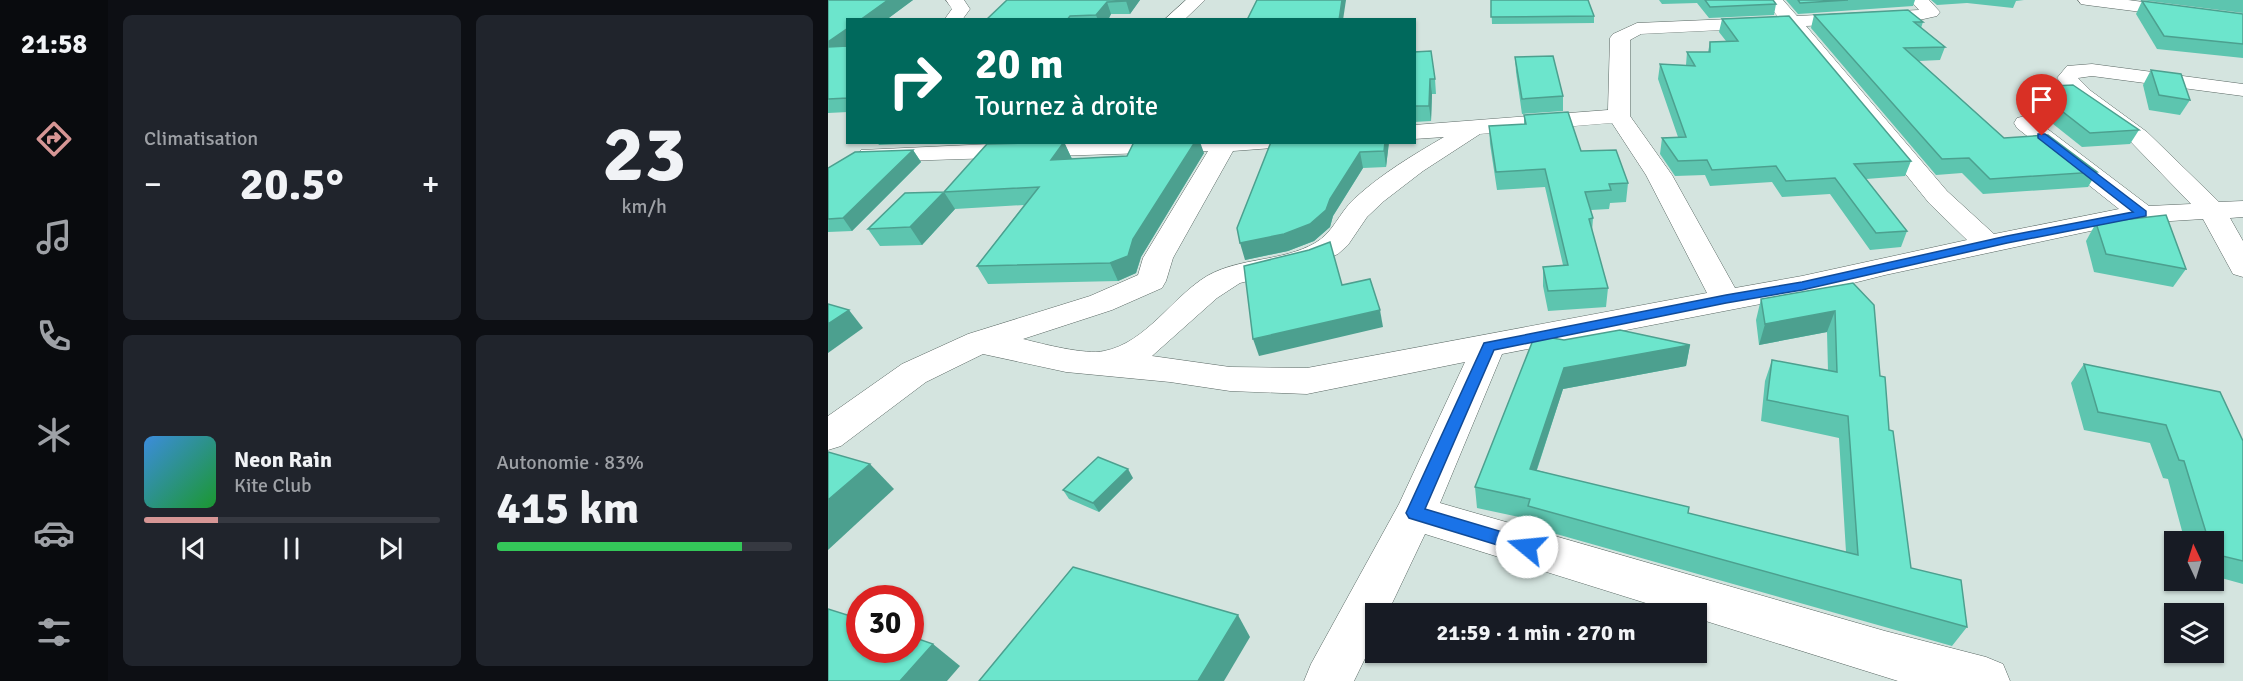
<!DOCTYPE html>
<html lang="fr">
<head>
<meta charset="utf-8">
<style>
  body { margin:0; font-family:Signika,sans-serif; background:#20242c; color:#f1f3f6; height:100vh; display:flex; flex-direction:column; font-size:22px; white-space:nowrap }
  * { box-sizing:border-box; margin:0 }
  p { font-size:20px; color:#9ea1a6 }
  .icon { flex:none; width:33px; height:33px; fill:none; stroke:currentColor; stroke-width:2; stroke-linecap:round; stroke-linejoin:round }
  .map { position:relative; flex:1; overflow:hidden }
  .panel { display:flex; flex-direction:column; gap:15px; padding:15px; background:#0d0f14; width:720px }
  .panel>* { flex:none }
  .banner { position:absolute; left:18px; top:18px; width:570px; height:126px; border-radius:0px; box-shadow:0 2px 4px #0004; background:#00695c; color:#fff; overflow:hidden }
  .needle { width:39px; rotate:356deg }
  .controls { position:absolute; left:1336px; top:531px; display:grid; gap:12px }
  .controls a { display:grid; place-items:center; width:60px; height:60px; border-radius:0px; background:#171b24; box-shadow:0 2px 4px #0004; font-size:30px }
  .speed { position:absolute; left:18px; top:585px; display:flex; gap:12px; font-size:30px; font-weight:700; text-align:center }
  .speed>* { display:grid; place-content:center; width:78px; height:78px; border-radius:50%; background:#171b24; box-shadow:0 2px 4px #0004; line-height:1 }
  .speed .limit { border:9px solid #d22; background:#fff; color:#111 }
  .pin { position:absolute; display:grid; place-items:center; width:51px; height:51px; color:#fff; margin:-62px -26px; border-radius:50% 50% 50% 0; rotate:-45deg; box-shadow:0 0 6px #0007 }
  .pin .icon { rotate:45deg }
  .me { position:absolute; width:66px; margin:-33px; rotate:287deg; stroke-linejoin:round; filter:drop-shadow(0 0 4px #0008) }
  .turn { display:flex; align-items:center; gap:21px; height:126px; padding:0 30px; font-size:27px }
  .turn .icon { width:78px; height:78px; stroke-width:2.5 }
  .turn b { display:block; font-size:42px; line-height:51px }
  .big { font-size:45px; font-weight:800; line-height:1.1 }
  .panel .card { flex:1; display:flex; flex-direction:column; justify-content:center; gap:9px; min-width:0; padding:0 21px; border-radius:9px; background:#20242c }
  .panel .dial { align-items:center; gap:0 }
  .dial b { font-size:78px; line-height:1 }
  .song { display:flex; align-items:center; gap:18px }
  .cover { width:72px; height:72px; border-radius:9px; background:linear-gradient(135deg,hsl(210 70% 55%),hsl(130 70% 35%)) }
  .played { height:6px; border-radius:3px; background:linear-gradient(90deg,#d69695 25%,#363941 25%) }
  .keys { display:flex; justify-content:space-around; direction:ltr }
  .heat { display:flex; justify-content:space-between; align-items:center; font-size:33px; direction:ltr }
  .charge { height:9px; border-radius:4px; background:linear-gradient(90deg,#34c759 83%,#363941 0) }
  .panel .tiles { flex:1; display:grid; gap:15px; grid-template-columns:repeat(2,1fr) }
  .trip { position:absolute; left:537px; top:603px; width:342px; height:60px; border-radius:0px; background:#171b24; box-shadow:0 2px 4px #0004; font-weight:800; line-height:60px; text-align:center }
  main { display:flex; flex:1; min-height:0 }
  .tab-bar { display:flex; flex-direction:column; width:108px; justify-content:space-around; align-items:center; background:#090b0e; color:#9ea1a6 }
  .tab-bar .icon { width:42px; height:42px }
  .tab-bar .on { color:#d69695 }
  .tab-bar b { font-size:27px; color:#f1f3f6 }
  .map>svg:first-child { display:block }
</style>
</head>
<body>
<main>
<nav class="tab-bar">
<b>21:58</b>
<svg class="icon on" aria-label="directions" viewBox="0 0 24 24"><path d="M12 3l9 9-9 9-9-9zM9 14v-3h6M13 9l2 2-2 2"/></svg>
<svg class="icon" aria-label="music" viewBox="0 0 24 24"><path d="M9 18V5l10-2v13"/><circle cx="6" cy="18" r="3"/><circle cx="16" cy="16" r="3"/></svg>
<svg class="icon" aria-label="phone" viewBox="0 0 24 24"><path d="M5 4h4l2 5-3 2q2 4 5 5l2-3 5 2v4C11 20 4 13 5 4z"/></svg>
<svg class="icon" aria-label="climate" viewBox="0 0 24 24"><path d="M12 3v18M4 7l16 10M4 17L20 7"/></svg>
<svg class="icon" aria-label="car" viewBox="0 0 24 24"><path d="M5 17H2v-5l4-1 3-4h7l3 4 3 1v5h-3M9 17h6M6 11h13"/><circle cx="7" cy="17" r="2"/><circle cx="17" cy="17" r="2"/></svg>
<svg class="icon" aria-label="filters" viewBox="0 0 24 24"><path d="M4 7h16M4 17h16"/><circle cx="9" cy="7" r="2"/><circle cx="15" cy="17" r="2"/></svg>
</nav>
<section class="panel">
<div class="tiles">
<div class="card"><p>Climatisation</p>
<div class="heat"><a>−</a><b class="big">20.5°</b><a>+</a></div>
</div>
<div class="card dial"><b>23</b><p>km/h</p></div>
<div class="card">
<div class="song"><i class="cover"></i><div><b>Neon Rain</b><p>Kite Club</p></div></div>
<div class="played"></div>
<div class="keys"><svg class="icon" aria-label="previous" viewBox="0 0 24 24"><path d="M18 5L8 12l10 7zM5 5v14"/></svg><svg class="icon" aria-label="pause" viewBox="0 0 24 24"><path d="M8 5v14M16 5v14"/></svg><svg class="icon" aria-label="next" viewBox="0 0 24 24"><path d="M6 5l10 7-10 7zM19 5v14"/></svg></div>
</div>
<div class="card"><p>Autonomie · 83%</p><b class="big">415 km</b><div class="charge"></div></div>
</div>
</section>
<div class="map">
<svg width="1415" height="681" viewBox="0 0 1415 681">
  <rect width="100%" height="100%" fill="#d4e4df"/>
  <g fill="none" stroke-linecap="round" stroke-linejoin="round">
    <g stroke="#596763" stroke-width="1">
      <g id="minor">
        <polygon points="118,0 136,0 142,9 134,20 116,20 124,9"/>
        <polygon points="358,0 377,0 356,20 336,20"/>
        <path d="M937,0H955L969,16L1091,10L1082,0H1101L1112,12L1109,16L1091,20L978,26L1119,191L1166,234L1291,209L1189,128L1186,123L1189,118L1197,116L1205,118L1321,206L1363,204L1303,142L1247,101L1229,78L1239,66L1264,64L1415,84V96L1264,76L1250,78L1263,91L1319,132L1391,202L1415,201V217L1402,218L1415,241V277L1405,274L1375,219L1295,224L1057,275L974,296L674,354L612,503L1057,631L1158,657L1175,664L1182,681H1070L868,618V614H853L597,534L559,614H548V636L526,681H476L483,664L571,504L637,362L479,394L402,391L342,382L238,372L155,354L98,382L13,446L0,450V416L74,364L140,334L262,296L310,275L315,258L380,151L42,162L33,160L30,155L33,150L207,142H463L459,147L405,151L345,258L338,281L334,288L284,310L195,339C215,344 257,355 276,351C318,343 344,297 379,276C412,257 454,262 487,243C505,233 511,213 526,199C553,174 585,155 616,137L586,139V125L780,110L782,38L785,34L809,23L950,17ZM959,27L1101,203L1139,240L974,276L907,288L844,175L802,116V40L813,34ZM784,123L818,175L879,293L479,368L402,367L324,356L389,298L412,283L485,265L510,254L520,245L539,217L556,201L595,171L652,134Z"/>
        <polygon points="1250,0 1300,0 1415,15 1415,25 1259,5 1253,4"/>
      </g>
    </g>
    <use href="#minor" fill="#fff" fill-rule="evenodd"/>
  </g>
  <g fill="#5dc5af">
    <polygon points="0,0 85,0 58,20 20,20 20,112 0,113"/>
    <polygon points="179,0 312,0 302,14 283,14 280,20 158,20"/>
    <polygon points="663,0 766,16 766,23 664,24"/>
    <polygon points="831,0 945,0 948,4 946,15 881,18 869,3 834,4"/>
    <polygon points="958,0 1087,0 1085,6 970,14"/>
    <polygon points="1103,0 1196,0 1188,1 1185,8 1139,3 1109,5"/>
    <polygon points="1313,0 1415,0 1415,13"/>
    <polygon points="1314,1 1415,14 1415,58 1329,49 1308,14"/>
    <polygon points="986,15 1095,22 1093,28 1117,47 1112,60 1091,61 1176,138 1269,172 1260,187 1155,194 1134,173 1108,175 983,28"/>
    <polygon points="894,19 1083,161 1077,176 1038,179 1079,231 1073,247 1042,250 1002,194 954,197 944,182 882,186 877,175 847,176 832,154 834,138 850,137 830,79 832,64 858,65 859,52 880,52 882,42 898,41 891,32"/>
    <polygon points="586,52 607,79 608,94 604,94 603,121 586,122"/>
    <polygon points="687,57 735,96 735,111 694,114 688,72"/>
    <polygon points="1323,70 1362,100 1352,115 1321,110 1315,85"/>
    <polygon points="1203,87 1311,130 1302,144 1254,147 1196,101"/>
    <polygon points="696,115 753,151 800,183 798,202 782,203 781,209 763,210 765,218 764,232 780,288 778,307 720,311 715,286 715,267 735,265 717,187 669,190 662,144 661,126 696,125"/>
    <polygon points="49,142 114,142 51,145"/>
    <polygon points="236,142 244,159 376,153 313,257 308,273 290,281 160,284 149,266 196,205 127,209 94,245 52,246 40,229 116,192"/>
    <polygon points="443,142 561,142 558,167 535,168 505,216 502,227 486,241 460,251 417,260"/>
    <polygon points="85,150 93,162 24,231 0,232 0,168"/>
    <polygon points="1268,223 1358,269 1345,287 1266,272 1258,241"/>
    <polygon points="1025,283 1052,376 1061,430 1083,568 1139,627 1124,646 700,526 700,519 649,508 647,487 736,340 862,345 858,366 735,389 709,470 860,513 1018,552 1011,438 933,421 937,381 944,360 1000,371 999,332 931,345 928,320 933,299"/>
    <polygon points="1256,364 1415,441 1415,584 1386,576 1386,542 1357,542 1340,479 1335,478 1322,443 1256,430 1243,383"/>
    <polygon points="305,478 271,512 241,499 235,490"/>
  </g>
  <g fill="#4ca08f">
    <polygon points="60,0 85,0 58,20 32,20"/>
    <polygon points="299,0 312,0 302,14 298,1"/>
    <polygon points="514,0 518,0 515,20 511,20"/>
    <polygon points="279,2 283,14 280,20 270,20 268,15"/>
    <polygon points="20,28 20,48 0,62 0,42"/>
    <polygon points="602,79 604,94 603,121 601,106"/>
    <polygon points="236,142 244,159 223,160"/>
    <polygon points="367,142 372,142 376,153 313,257 308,273 290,281 282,263 305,239"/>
    <polygon points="557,142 561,142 558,167 556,151"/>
    <polygon points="85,150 93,162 24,231 15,218"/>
    <polygon points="532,152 535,168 505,216 502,227 486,241 460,251 417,260 412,243 502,199"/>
    <polygon points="116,192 127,209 94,245 82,227"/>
    <polygon points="21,310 35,328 0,353 0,324"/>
    <polygon points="552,310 555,327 431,356 425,339"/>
    <polygon points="1007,311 999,332 931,345 937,324"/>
    <polygon points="862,345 858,366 735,389 702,490 702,469 736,368"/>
    <polygon points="42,464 66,489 0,550 0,500"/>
    <polygon points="300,469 305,478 271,512 265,503"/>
    <polygon points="410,615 422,637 396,681 370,681"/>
    <polygon points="105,644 132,666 119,681 72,681"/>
  </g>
  <g fill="#6ce5cc" stroke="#4ca08f" stroke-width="1.5">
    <polygon points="0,0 60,0 32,20 20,20 20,28 0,42"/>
    <polygon points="179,0 299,0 298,1 279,2 268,15 242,16 239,20 158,20"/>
    <polygon points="429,0 514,0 511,20 419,20"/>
    <polygon points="663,0 760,0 766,16 663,17"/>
    <polygon points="877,0 945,0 948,4 882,7"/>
    <polygon points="970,0 1020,0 972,3"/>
    <polygon points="1314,1 1415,14 1415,44 1336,36"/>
    <polygon points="1080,10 1095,22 1086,22 1117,47 1076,48 1176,138 1220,135 1269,172 1162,179 1141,158 1114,159 986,15"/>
    <polygon points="961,16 1083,161 1026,164 1079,231 1048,233 1007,178 958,181 948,166 884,170 879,160 850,161 834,138 858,137 832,64 867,66 859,52 882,52 882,42 910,41 894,19"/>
    <polygon points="20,46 20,98 0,99 0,47"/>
    <polygon points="603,51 607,79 602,79 601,106 586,106 586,52"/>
    <polygon points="725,56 735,96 694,99 687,57"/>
    <polygon points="1323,70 1353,74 1362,100 1331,95"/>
    <polygon points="1245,85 1311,130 1262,133 1203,87"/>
    <polygon points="740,112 753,151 788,150 800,183 781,184 783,190 757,192 765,218 761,219 780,288 720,291 715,267 740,265 717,169 668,172 661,126 698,124 696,115"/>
    <polygon points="236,142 223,160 299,156 306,142 367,142 305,239 300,256 282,263 149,266 211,187 116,192 82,227 40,229 77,193 116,192 159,144"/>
    <polygon points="443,142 557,142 556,151 532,152 502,199 498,210 482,224 456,234 412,243 409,228"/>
    <polygon points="85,150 15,218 0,219 0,168 27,152"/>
    <polygon points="1338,215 1358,269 1278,254 1268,223"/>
    <polygon points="502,242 514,285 542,279 552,310 425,339 416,266 481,250"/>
    <polygon points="1025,283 1046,305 1052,376 1057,377 1061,430 1065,431 1083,568 1133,580 1139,627 700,506 702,499 647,487 707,335 736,340 792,330 862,345 736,368 702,469 861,507 860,513 1030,555 1020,416 939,400 944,360 1009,372 1007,311 937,324 933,299"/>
    <polygon points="0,304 21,310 0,324"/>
    <polygon points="1256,364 1392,392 1415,441 1415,561 1386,554 1386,542 1381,542 1356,461 1351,460 1338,425 1270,412"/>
    <polygon points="0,452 42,464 0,500"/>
    <polygon points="270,457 300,469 265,503 235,490"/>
    <polygon points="245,567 410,615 370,681 151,681"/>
    <polygon points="0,609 32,619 32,650 82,650 82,636 105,644 72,681 0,681"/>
  </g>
  <polygon fill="#1a73e8" stroke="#114b97" stroke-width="1.5" points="1210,134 1217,134 1318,211 1318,216 1179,243 974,290 898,303 666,350 597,509 705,541 707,547 705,552 699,554 581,518 578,513 656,343 898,295 974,282 1179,236 1305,212 1210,138"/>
</svg>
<div class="controls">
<a><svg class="needle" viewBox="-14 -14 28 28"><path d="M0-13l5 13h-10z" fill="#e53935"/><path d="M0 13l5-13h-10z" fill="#9ea1a6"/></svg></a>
<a><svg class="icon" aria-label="layers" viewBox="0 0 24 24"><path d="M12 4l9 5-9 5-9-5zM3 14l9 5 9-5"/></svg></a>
</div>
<div class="speed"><div class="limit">30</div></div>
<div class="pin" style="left:1214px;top:136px;background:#d93025"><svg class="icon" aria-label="arrive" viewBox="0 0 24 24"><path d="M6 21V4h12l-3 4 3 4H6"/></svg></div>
<svg class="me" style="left:699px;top:547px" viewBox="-20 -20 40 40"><circle r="19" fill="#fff"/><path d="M0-13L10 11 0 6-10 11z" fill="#1a73e8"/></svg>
<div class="trip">21:59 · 1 min · 270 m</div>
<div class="banner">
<div class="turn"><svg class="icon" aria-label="right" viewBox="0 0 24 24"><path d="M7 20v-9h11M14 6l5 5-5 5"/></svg><div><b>20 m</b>Tournez à droite</div></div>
</div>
</div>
</main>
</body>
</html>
